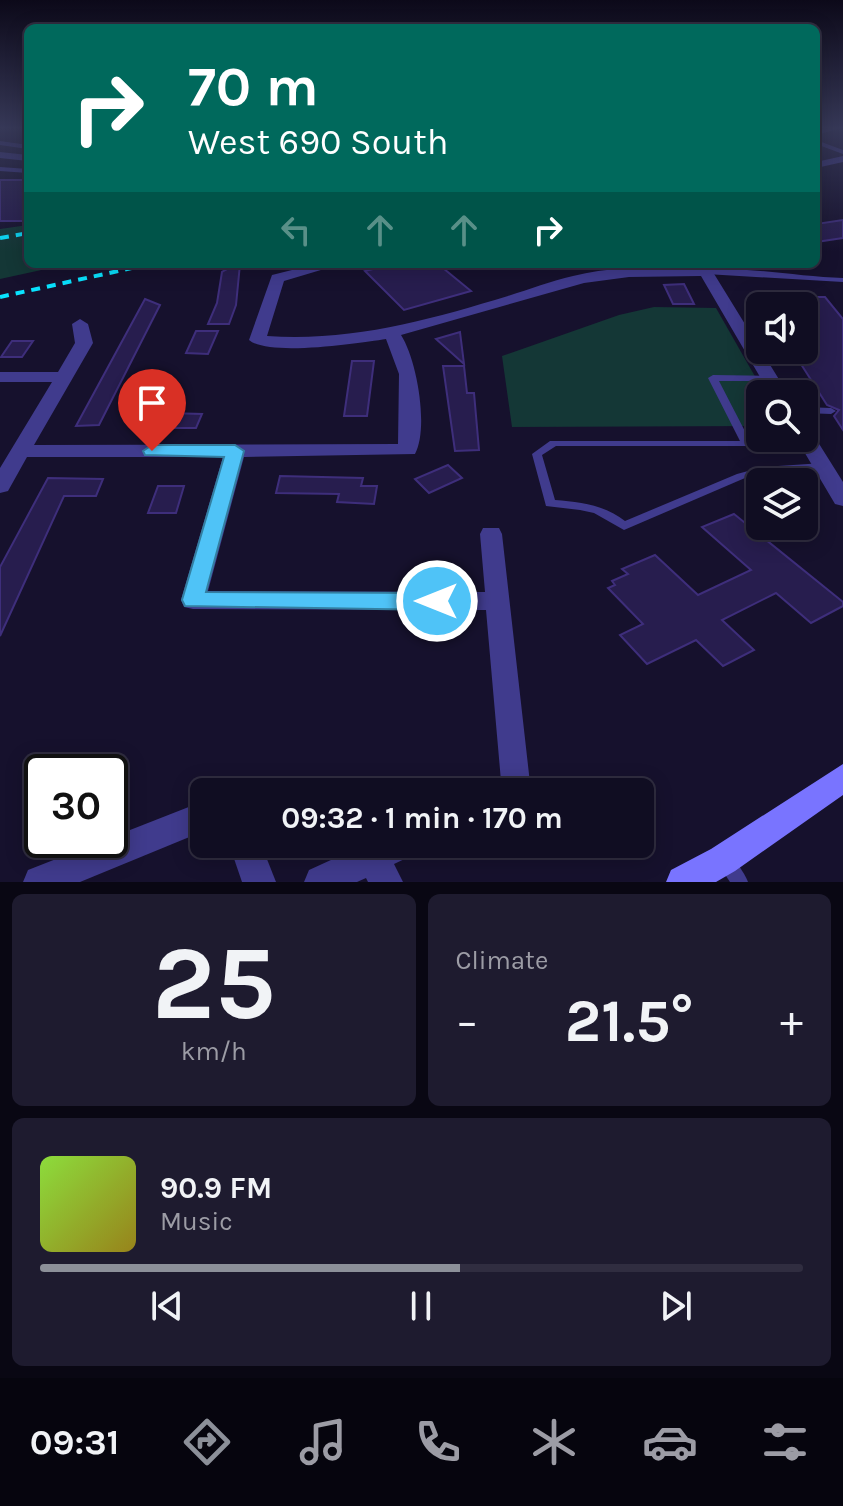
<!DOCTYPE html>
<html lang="en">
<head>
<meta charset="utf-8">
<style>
  body { margin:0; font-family:Karla,sans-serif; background:#1e1b2f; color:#f1f3f6; height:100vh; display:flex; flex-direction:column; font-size:30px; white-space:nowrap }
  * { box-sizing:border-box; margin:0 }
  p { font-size:26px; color:#9c9ca5 }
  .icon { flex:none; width:44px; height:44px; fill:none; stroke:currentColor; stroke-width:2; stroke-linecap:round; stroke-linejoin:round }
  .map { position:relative; height:882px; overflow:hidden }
  .drawer { display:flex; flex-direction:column; gap:12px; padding:12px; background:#090713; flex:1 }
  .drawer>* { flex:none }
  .banner { position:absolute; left:24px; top:24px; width:796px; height:244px; border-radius:12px; box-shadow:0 4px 20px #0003,0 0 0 2px #302d40; background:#00695c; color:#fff; overflow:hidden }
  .controls { position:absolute; left:746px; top:292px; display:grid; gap:16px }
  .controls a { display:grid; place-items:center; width:72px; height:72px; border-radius:12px; background:#100d22; box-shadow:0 4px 20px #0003,0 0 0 2px #302d40; font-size:40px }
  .speed { position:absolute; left:24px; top:754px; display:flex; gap:16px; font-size:40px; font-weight:700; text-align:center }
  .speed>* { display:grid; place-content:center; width:104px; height:104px; border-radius:50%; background:#100d22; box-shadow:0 4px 20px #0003,0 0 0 2px #302d40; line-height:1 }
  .speed .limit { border:4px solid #111; border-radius:12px; background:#fff; color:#111 }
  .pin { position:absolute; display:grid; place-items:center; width:68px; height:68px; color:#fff; margin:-82px -34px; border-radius:50% 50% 50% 0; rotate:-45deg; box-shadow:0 0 8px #0007 }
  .pin .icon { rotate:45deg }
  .me { position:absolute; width:88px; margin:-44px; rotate:270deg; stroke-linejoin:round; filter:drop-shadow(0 0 6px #0008) }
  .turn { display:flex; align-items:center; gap:28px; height:168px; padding:0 32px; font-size:36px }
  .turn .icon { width:104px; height:104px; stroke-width:2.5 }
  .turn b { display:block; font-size:56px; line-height:68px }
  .lanes { display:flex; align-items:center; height:76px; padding:0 32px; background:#0003; justify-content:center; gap:40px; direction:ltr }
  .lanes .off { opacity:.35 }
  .big { font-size:60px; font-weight:700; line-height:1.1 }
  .drawer .card { flex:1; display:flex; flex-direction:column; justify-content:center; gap:12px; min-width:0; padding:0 28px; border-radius:12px; background:#1e1b2f }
  .drawer .dial { align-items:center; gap:0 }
  .dial b { font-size:104px; line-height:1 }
  .song { display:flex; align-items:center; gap:24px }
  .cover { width:96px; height:96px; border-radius:12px; background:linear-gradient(135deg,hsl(90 70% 55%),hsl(50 70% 35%)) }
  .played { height:8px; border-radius:4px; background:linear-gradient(90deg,#8c9099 55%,#302d40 55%) }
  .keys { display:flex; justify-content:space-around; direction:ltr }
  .heat { display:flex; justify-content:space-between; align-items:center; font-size:44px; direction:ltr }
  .drawer .tiles { flex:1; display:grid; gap:12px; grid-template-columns:1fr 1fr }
  .card:last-child { grid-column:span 2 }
  .trip { position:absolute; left:190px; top:778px; width:464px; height:80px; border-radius:12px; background:#100d22; box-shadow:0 4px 20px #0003,0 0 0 2px #302d40; font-weight:700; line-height:80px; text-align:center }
  .menu { display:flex; height:128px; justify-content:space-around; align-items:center; background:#06050e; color:#9c9ca5 }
  .menu .icon { width:56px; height:56px }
  .menu .active { color:#8c9099 }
  .menu b { font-size:36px; color:#f1f3f6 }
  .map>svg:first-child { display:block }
</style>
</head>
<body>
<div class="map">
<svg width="843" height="882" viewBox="0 0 843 882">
  <rect width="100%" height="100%" fill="#16112d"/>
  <g fill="#143736">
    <polygon points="28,225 28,264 69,264 0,279 0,229"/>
    <polygon points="654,307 716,308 765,394 760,394 760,426 512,427 502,356 619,315"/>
  </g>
  <g fill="#271d4e" stroke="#3e2e7b" stroke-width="2">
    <rect x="0" y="180" width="28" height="41"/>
    <polygon points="843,220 843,238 816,242 816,224"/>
    <polygon points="236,264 240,264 236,305 229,324 208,324 217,303 222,272"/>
    <polygon points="393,264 438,264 471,291 404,310 365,271"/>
    <polygon points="684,284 694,304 673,304 664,285"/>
    <polygon points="804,297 825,297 843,319 843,430 834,416 839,410 827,405 792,350 804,350"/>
    <polygon points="145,299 160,305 99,425 76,426"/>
    <polygon points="196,331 218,331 208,354 186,353"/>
    <polygon points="460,332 464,364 436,339"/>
    <polygon points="12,341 33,341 22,357 1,357"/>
    <polygon points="352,361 374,361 367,416 344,416"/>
    <polygon points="443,366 464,366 467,393 474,393 479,450 455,451"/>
    <polygon points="167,413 202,414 196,428 161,428"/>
    <polygon points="448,465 462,478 429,493 415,479"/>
    <polygon points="280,476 363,478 361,486 377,486 374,504 337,502 339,494 276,493"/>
    <polygon points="48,478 103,479 96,496 64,496 0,636 0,567"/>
    <polygon points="158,486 184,486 176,513 148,513"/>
    <polygon points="734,514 843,602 843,606 811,623 776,593 722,620 754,650 723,666 696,640 647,664 620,635 643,624 608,588 615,585 612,581 628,574 622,569 655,555 698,595 751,570 702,527"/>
  </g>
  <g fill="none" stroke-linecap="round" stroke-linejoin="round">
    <g fill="#403b8d" fill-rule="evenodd">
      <polygon points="832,128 841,128 816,135 816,131"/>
      <polygon points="816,140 843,150 843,154 816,144"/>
      <polygon points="0,141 28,145 28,149 0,145"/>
      <polygon points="0,167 28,169 28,173 0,171"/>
      <path d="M703,270C747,266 798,277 843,278V282L706,274H703Z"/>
      <path d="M713,375L773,376L775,378L773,380L770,381H719L750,441H810L815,444L814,446H556L542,455L555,500C580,502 605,505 625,521L737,474L763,467L823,463L828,466L827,468L763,473L745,478L624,530L594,513L580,510L546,506L532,454L550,441H740L708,378Z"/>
      <polygon points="804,407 831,408 836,411 831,414 804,413"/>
      <path d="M724,853C734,857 744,872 748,882H730L716,861L718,855Z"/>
    </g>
    <g fill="#403b8d" fill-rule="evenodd">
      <polygon points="0,152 28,155 28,161 0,158"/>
      <polygon points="843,156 843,162 816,168 816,162"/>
      <path d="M316,264H341L284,281L267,336C350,342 429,320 508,296C530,289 551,281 573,276C613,266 655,267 696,267L694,264H708L788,394H770L701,276L629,277L584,283L401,335C417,360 429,428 415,454L244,457L208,591L485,592L480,534L483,528H499L502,534L531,792H495L501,781L486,610L193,609L184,607L181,600L223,457H27L8,491L0,493V468L52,382H0V372H58L75,343L72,324L80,319L88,324L93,343L34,445L398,444L399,374L386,339C360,343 268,357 249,340L272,275Z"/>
      <polygon points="804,429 811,431 843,482 843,506 835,504 796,438 804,438"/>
      <polygon points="204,801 204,831 80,882 23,882 28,870"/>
      <polygon points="229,844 261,844 276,882 242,882"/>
      <polygon points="366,844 418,844 413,855 394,864 403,882 368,882 366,878 357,882 304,882 309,870"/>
    </g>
    <polygon fill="#7974ff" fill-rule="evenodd" points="843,764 843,795 735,871 716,882 666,882 671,870 711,849"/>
    <g stroke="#09e3ff" stroke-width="4" stroke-dasharray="9 7" stroke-linecap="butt">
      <polyline points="0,238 28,233"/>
      <polyline points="0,297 150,264"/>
    </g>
  </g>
  <linearGradient id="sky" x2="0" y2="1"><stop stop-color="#0c0919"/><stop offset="0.51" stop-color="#363857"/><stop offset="1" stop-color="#363857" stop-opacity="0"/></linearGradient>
  <rect width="843" height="251" fill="url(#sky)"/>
  <polygon fill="#4fc3f7" stroke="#337fa1" stroke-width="2" points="152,445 235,445 244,451 206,592 437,593 445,595 448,601 445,607 437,610 185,606 182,600 224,457 145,455 143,451"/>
</svg>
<div class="controls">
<a><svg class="icon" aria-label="sound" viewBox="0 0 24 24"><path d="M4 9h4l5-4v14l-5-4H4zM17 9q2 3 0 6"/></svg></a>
<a><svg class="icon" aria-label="search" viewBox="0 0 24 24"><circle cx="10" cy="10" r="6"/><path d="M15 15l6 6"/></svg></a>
<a><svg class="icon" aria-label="layers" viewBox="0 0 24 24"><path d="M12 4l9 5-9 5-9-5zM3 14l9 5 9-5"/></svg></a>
</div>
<div class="speed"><div class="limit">30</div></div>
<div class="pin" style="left:152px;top:451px;background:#d93025"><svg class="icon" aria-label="arrive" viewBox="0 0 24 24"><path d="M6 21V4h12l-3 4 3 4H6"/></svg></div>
<svg class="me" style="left:437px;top:601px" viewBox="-20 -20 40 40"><circle r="17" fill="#4fc3f7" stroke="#fff" stroke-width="3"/><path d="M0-11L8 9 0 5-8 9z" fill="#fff"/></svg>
<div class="trip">09:32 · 1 min · 170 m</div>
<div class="banner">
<div class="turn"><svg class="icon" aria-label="right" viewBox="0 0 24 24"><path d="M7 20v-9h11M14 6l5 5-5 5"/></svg><div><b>70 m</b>West 690 South</div></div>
<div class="lanes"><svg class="icon off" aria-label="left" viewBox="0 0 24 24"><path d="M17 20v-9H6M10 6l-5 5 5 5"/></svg><svg class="icon off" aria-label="ahead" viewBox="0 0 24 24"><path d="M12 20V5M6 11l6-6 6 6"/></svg><svg class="icon off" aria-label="ahead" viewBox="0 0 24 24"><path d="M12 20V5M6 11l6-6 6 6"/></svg><svg class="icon" aria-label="right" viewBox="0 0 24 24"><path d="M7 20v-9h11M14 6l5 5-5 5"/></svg></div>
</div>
</div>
<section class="drawer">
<div class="tiles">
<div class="card dial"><b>25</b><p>km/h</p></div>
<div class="card"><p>Climate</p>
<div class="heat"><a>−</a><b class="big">21.5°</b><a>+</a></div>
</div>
<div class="card">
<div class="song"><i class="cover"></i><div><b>90.9 FM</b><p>Music</p></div></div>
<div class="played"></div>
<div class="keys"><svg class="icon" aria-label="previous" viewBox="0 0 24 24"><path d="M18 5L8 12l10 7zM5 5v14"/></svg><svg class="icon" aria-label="pause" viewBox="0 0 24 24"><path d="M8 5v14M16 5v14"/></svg><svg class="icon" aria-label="next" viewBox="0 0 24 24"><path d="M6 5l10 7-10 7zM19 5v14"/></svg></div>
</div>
</div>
</section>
<nav class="menu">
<b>09:31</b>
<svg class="icon active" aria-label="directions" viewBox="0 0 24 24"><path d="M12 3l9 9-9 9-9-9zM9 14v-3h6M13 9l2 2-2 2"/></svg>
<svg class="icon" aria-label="music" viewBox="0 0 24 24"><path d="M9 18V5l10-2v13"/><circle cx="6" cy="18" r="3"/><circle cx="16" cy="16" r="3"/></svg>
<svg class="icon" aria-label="phone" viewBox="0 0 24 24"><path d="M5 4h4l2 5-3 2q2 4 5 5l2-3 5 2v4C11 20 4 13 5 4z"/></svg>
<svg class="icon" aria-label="climate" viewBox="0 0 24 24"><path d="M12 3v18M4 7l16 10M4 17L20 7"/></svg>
<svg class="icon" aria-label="car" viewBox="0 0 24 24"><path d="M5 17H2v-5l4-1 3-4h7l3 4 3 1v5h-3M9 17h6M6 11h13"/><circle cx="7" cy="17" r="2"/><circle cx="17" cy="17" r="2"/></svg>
<svg class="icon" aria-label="filters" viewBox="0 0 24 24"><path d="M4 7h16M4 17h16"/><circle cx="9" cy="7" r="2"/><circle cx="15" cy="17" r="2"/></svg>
</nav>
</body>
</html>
